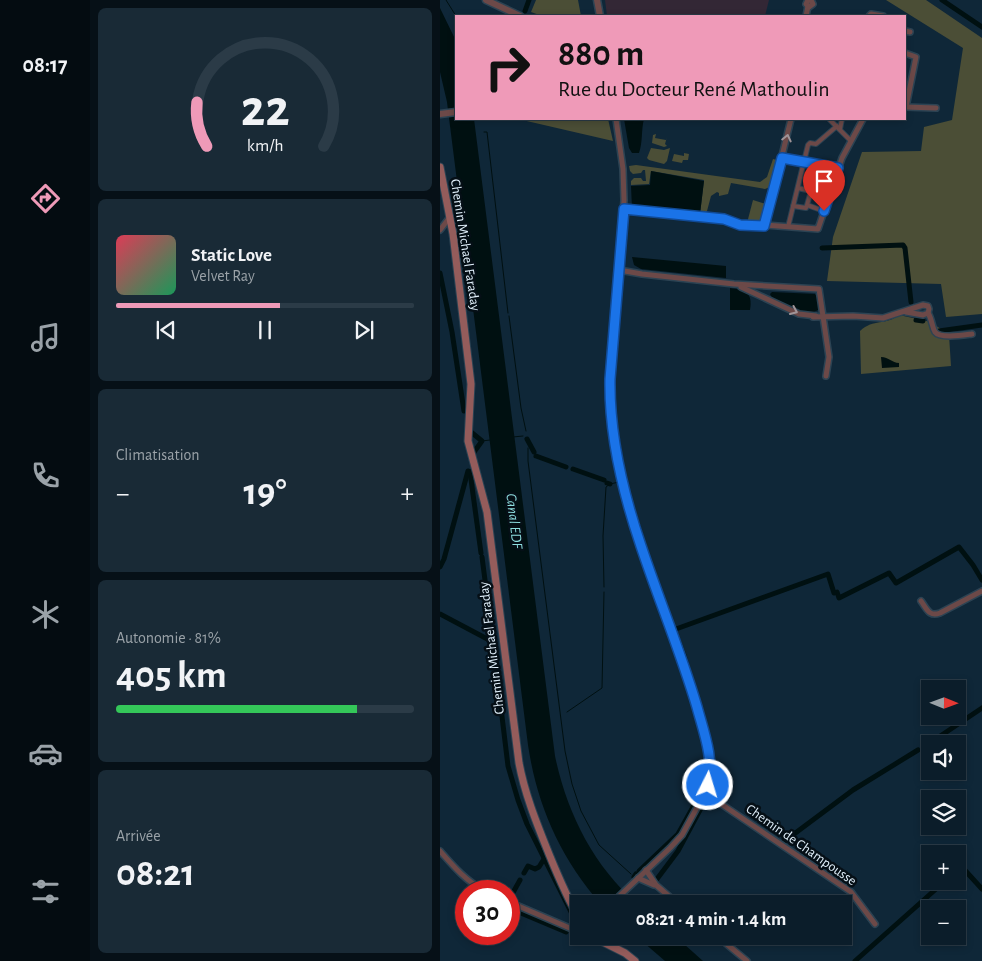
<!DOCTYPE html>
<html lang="fr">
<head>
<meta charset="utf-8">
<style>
  body { margin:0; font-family:"Alegreya Sans",sans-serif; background:#192a36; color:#f1f3f6; height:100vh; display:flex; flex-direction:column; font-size:19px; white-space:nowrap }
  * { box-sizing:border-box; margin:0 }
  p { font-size:16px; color:#9aa2a8 }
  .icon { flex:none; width:28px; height:28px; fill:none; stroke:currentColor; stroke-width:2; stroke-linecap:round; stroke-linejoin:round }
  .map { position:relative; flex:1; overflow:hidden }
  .details { display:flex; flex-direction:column; gap:8px; padding:8px; background:#061017; width:350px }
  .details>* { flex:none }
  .banner { position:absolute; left:15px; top:15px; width:451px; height:105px; border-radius:0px; box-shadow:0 2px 8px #0003,0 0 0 1px #2b3b47; background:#ef9ab8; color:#111; overflow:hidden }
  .needle { width:32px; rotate:91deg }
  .buttons { position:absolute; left:481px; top:680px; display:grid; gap:10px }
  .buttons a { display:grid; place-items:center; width:45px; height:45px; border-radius:0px; background:#0b1d2a; box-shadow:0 2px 8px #0003,0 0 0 1px #2b3b47; font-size:25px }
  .speed { position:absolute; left:15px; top:880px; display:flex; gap:10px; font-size:25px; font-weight:700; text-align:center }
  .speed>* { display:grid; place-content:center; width:65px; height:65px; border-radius:50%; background:#0b1d2a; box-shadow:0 2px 8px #0003,0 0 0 1px #2b3b47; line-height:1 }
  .speed .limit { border:8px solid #d22; background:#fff; color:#111 }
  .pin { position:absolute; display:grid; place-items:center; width:42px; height:42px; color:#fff; margin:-51px -21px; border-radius:50% 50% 50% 0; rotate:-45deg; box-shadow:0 0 5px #0007 }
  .pin .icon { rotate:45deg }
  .me { position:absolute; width:55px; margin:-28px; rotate:5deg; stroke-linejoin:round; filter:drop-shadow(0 0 4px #0008) }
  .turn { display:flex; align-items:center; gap:18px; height:105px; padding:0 20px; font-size:22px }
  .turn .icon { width:65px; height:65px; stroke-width:2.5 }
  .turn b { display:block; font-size:35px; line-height:42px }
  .big { font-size:38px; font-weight:700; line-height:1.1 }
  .details .tile { flex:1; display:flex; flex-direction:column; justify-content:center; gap:8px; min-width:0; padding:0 18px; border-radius:8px; background:#192a36 }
  .details .dial { align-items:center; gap:0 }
  .dial svg { height:130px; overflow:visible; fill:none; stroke:#2b3b47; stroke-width:7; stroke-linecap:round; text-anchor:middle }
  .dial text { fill:#f1f3f6; stroke:none }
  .song { display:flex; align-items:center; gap:15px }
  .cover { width:60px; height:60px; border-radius:8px; background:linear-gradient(135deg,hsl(350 70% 55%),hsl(150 70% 35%)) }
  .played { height:5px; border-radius:2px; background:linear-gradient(90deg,#ef9ab8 55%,#2b3b47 55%) }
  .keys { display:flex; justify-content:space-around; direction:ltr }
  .heat { display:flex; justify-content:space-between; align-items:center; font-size:28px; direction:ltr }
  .charge { height:8px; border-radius:4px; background:linear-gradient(90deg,#34c759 81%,#2b3b47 0) }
  .trip { position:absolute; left:130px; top:895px; width:282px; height:50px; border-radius:0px; background:#0b1d2a; box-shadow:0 2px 8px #0003,0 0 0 1px #2b3b47; font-weight:700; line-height:50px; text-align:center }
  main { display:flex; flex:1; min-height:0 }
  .tab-bar { display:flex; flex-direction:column; width:90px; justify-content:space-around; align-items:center; background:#040c11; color:#9aa2a8 }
  .tab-bar .icon { width:35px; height:35px }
  .tab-bar .on { color:#ef9ab8 }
  .tab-bar b { font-size:22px; color:#f1f3f6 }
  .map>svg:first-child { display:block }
</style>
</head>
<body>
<main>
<nav class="tab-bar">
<b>08:17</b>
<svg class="icon on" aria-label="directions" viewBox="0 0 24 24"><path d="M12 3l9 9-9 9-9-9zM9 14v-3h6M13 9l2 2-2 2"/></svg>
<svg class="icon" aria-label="music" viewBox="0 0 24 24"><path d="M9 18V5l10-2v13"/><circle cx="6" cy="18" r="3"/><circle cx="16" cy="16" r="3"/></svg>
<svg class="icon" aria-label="phone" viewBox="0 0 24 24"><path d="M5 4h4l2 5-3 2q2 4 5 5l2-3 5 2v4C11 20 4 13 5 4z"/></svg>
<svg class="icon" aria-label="climate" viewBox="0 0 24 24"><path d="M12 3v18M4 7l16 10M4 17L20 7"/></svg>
<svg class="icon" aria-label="car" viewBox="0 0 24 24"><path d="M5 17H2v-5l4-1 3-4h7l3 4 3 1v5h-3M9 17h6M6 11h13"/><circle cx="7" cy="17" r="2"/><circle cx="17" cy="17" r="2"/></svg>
<svg class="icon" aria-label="filters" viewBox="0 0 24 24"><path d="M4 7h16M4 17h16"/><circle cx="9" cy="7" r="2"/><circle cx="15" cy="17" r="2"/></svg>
</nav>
<section class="details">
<div class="tile dial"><svg viewBox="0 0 100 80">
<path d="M14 69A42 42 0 1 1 86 69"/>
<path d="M14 69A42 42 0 0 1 8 42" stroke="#ef9ab8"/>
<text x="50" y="56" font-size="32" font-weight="700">22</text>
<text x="50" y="72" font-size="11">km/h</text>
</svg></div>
<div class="tile">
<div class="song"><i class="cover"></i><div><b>Static Love</b><p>Velvet Ray</p></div></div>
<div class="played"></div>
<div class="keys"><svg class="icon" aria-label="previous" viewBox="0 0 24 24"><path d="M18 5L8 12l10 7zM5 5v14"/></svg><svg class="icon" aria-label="pause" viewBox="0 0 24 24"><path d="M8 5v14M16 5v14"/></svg><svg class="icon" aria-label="next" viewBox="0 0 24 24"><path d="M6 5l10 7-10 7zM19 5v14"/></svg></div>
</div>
<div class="tile"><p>Climatisation</p>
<div class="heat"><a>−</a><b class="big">19°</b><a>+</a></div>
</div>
<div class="tile"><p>Autonomie · 81%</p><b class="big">405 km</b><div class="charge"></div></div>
<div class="tile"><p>Arrivée</p><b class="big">08:21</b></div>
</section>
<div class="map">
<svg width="542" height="961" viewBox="0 0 542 961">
  <rect width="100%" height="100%" fill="#0f2738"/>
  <polygon fill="#332735" points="165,0 329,0 325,16 167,16"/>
  <g fill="#4b4e36">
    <polygon points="96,0 138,0 141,16 153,14 153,16 102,16 91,12"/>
    <polygon points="446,0 486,0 542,38 542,314 506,317 501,284 387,281 393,237 422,152 481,151 484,127 512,120 523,48"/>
    <polygon points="78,119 168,119 173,141"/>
    <polygon points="216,134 215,138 226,140 227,137 225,144 227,146 224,147 212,143 213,135"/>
    <polygon points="211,148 224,150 230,148 227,161 224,164 209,160 207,158"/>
    <polygon points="244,153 249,154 248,160 243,160 242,163 232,161 234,154 244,156"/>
    <polygon points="333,159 337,160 330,187 325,189 291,183 288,194 279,196 279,193 277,192 271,196 267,211 264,214 260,214 264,180 211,171 209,184 191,185 191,181 194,178 201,178 203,181 206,181 205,170 203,170 201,173 193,174 190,171 189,166 196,165 320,182 327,177"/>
    <polygon points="313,200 326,204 321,222 317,224 307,223"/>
    <path d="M459,315L491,322L509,335L511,366L421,374L420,331C434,318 445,326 459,315Z"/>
  </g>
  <g fill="#001011">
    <path d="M0,8L16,41V119H34L115,756C127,813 153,865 197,904H161C120,858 97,805 88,745L7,102L0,72Z"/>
    <path d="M184,119H204C201,130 203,142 199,153H192L189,148Z"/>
    <polygon points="211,171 264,181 260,214 192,208 191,186 210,185"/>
    <polygon points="192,257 286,266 286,278 201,269 194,265"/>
    <path d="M290,288C305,290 313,292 310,310H290Z"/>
    <polygon points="332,292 375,294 378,298 378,310 372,313 358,311 332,298 330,294"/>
    <path d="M441,357C449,357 452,363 459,363V367L442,368Z"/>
    <polygon points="196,936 235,936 263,961 225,961"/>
  </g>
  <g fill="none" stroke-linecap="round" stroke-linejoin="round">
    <g stroke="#001011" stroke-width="1">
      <polyline points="6,0 16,16"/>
      <polyline points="44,132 47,132 68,313"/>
      <polyline points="184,251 185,217"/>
      <polyline points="69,316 81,408 86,431"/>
      <polyline points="177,425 173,388 180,293"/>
      <polyline points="178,430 186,481 213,568"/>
      <polyline points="73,437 83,436"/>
      <polyline points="42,441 50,440"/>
      <polyline points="88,448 88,461 125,751 132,784 141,811 159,845 191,874"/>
      <polyline points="215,574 229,611"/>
      <polyline points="164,587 163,536 166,487 170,484 179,482"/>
      <polyline points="232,619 246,655 259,701"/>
      <polyline points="127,712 162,688 164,592"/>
    </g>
    <g stroke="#001011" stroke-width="5">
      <polyline points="502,0 542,27"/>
      <polyline points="85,11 89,0"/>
      <polyline points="382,248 463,245 465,248 471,302"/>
      <polyline points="0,273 12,332 24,411"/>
      <polyline points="476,320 483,321"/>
      <polyline points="499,331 542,325"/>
      <polyline points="31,432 42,441 34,452"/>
      <polyline points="87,439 94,452"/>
      <polyline points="96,456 126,467"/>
      <polyline points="133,469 164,480"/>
      <polyline points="30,472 41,553"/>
      <polyline points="167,483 170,484"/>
      <polyline points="0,567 4,559 28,471 30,472"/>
      <polyline points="397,592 399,598 449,573 456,583 519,547 533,565 542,580"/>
      <polyline points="0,614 53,642 42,557"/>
      <polyline points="236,629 388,574 394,593"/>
      <polyline points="53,642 68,766 78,800 87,824 132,914"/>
      <polyline points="484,747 542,708"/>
      <polyline points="342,843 413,790 478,750"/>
      <polyline points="518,870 522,867 542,889"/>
      <polyline points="199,871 238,834 258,798"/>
      <polyline points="84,873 88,866 95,869 99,867 104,859"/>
      <polyline points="194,877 196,874"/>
      <polyline points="217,879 238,851 267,797 274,802"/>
      <polyline points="70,898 80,880"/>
      <polyline points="69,908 126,932"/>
      <polyline points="415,961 505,881"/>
    </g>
    <g stroke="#2c4353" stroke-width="6">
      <g id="pedestrian">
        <polyline points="389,119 410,140"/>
        <polyline points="400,129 402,119"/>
        <polyline points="358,188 371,191 367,205 384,211"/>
        <polyline points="353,206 366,208 366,207"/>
        <polyline points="348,227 368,145 370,143 376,144 397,126"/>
      </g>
    </g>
    <g stroke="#2c4353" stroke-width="8">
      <g id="minor">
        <polyline points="368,0 366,4 369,7 373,4 371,0"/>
        <polyline points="366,16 368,6"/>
        <polyline points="429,16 431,14 443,16"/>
        <polyline points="465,31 470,32"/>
        <polyline points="465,53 476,57 466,107"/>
        <polyline points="465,107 496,108"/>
        <polyline points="342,158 398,168"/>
        <polyline points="184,209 284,219 300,225 319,226 325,225 378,229 402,158 423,119"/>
        <polyline points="325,225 351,119"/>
        <polyline points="0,230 10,217"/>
        <polyline points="179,270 202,274 294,284 379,289 389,357 386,376"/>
        <polyline points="301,287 359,314 376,316"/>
        <path d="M488,313C492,319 492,327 495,332C500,339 524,335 532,334"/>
        <polyline points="373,317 413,316 443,318 483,305 488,306 489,309 488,313 483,315 466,312"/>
        <path d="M481,601C487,609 489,617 500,613L542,591"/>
        <polyline points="265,793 411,892 435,924"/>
        <path d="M0,851C14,867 26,881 45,891"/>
        <polyline points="206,870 216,885 238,904"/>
        <polyline points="198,878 214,885"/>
        <polyline points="69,902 139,932"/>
        <polyline points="171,904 230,848 242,835 266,791 270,771 268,745 247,672 190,512 180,475 172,423 169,379 181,249 184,200 183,169 176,119"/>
        <polyline points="277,936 307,961"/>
      </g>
    </g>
    <g stroke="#2c4353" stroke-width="9">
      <g id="tertiary">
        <polyline points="46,0 80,16"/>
        <polyline points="157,0 160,16"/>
        <polyline points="0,114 16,112"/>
      </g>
    </g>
    <g stroke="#2c4353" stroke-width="9">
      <g id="secondary">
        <path d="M0,167L13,234L31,384L28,441L47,512L79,763C85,795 97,824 109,854C118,876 127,898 139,918"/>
        <polyline points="151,936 185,953 195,961"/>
      </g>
    </g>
    <use href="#pedestrian" stroke="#6c4948" stroke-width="4"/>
    <use href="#minor" stroke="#6c4948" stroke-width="5"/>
    <use href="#tertiary" stroke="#6c4948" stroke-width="6"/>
    <use href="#secondary" stroke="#945c5b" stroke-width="7"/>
  </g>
  <defs><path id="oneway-chevron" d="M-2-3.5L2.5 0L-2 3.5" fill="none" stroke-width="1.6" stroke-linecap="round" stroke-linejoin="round" transform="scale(1.25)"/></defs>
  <g stroke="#a09498">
    <use href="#oneway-chevron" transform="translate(347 138) rotate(-77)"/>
    <use href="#oneway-chevron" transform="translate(354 311) rotate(24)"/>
  </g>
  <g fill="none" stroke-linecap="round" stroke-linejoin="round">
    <g stroke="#114b97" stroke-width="12">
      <path id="route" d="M268,785C274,758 264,733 257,707C241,653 219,600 201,546C183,493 169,436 170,379L184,209L284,219L300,225L324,226L342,158L398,168L384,211"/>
    </g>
    <use href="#route" stroke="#1a73e8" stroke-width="9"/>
  </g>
  <g text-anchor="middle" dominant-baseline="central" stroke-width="5" stroke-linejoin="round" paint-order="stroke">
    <g font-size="14" fill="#e0effa" stroke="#050f16">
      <text transform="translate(25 245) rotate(81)">Chemin Michael Faraday</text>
      <text transform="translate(52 648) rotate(-97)">Chemin Michael Faraday</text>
      <text transform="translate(361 845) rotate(35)">Chemin de Champousse</text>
    </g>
    <g font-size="15" font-style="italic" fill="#8ddddf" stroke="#050f16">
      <text transform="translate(74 521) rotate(83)">Canal EDF</text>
    </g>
  </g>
</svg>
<div class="buttons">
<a><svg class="needle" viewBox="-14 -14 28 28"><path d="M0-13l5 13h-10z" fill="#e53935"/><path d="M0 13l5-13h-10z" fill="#9aa2a8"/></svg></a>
<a><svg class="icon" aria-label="sound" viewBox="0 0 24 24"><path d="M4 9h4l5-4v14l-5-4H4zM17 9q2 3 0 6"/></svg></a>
<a><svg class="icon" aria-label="layers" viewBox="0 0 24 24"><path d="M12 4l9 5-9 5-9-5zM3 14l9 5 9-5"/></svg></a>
<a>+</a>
<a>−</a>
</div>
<div class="speed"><div class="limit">30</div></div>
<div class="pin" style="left:384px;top:211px;background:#d93025"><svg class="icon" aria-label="arrive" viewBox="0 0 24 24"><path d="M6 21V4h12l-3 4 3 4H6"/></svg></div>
<svg class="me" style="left:268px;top:785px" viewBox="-20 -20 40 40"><circle r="17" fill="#1a73e8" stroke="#fff" stroke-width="3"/><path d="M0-11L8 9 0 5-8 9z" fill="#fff"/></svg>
<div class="trip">08:21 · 4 min · 1.4 km</div>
<div class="banner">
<div class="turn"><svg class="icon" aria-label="right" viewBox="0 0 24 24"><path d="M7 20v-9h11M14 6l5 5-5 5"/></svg><div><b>880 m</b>Rue du Docteur René Mathoulin</div></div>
</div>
</div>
</main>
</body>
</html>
